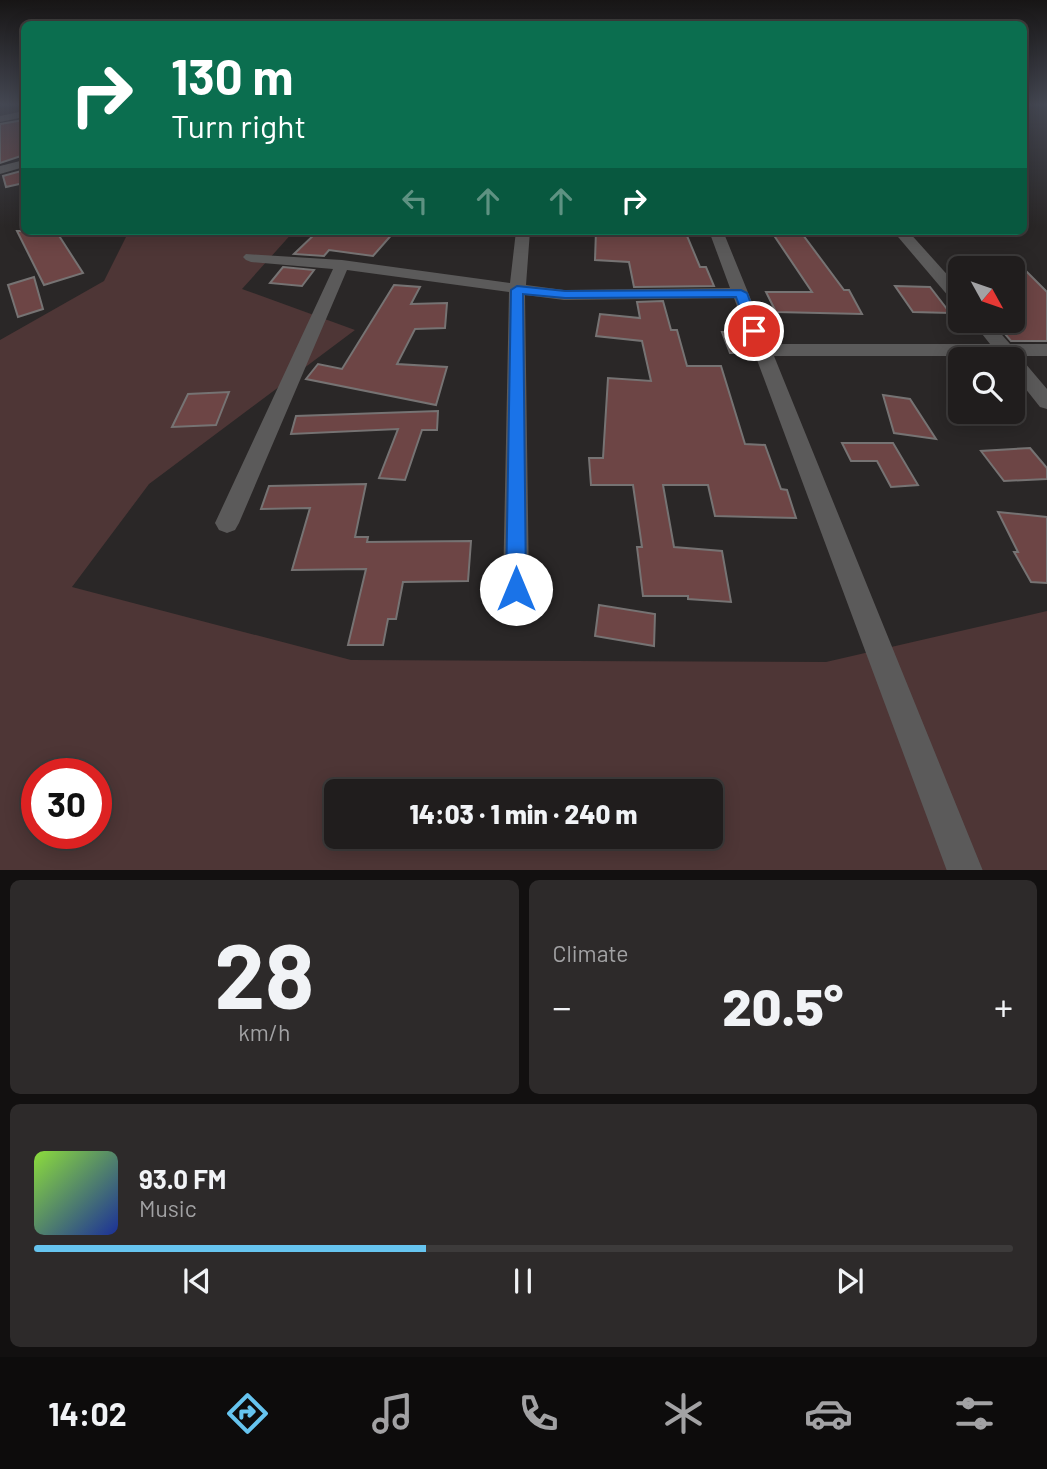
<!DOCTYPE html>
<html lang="en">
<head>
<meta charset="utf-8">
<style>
  body { margin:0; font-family:Barlow,sans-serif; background:#2d2a2a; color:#f1f3f6; height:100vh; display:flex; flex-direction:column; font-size:26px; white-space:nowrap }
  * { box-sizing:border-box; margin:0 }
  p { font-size:23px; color:#a2a2a4 }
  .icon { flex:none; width:38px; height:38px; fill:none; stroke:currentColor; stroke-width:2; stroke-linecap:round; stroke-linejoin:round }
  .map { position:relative; height:870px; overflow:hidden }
  .sheet { display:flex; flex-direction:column; gap:10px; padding:10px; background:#121010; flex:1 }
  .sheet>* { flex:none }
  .banner { position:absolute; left:21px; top:21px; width:1006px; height:214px; border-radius:10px; box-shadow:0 4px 18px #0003,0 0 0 2px #3d3b3b; background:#0b6e4f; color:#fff; overflow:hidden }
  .needle { width:46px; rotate:130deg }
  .buttons { position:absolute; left:948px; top:256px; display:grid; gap:14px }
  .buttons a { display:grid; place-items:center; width:77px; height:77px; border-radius:10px; background:#201d1d; box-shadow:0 4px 18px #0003,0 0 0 2px #3d3b3b; font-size:35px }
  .speed { position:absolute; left:21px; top:758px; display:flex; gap:14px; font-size:35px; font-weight:700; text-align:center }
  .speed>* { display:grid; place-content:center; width:91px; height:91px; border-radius:50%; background:#201d1d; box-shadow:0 4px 18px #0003,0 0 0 2px #3d3b3b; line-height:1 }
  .speed .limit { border:10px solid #d22; background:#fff; color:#111 }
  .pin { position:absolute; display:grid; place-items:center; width:60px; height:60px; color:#fff; margin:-30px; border:4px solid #fff; border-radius:50%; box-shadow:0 2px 7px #0007 }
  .me { position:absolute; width:77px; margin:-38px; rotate:0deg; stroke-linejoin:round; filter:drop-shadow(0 0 5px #0008) }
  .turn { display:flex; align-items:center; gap:24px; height:147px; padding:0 35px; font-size:32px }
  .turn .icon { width:91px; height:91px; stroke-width:2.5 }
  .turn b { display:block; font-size:49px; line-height:60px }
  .lanes { display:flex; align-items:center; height:66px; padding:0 35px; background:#0003; justify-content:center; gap:35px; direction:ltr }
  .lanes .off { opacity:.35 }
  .big { font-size:52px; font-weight:800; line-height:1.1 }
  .sheet .widget { flex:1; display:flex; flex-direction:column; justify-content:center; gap:10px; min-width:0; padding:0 24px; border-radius:10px; background:#2d2a2a }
  .sheet .dial { align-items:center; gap:0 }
  .dial b { font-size:91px; line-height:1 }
  .song { display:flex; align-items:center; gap:21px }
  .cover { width:84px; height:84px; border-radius:10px; background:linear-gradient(135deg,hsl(90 70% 55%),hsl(230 70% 35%)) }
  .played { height:7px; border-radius:4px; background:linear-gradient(90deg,#66c4ef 40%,#3d3b3b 40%) }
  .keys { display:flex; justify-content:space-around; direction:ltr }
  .heat { display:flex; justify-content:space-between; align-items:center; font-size:38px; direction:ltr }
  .sheet .tiles { flex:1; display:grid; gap:10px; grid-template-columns:1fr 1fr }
  .widget:last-child { grid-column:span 2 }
  .trip { position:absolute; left:324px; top:779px; width:399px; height:70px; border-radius:10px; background:#201d1d; box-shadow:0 4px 18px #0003,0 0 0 2px #3d3b3b; font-weight:800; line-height:70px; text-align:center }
  .tabs { display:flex; height:112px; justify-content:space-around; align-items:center; background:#0d0c0c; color:#a2a2a4 }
  .tabs .icon { width:49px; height:49px }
  .tabs .active { color:#66c4ef }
  .tabs b { font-size:32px; color:#f1f3f6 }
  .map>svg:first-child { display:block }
</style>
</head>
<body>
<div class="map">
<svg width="1047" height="871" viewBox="0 0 1047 871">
  <rect width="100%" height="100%" fill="#2a2727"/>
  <path fill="#4e3636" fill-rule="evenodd" d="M129,231H294L242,289L355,330L149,484L72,587L351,660L826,662L1047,611V870H0V340L104,281ZM37,774H96V833H37ZM336,791H710V836H336Z"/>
  <g fill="#6d4545" stroke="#767373" stroke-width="2">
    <polygon points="24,120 24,155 0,163 0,124"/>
    <polygon points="21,171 24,174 24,183 6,187 3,176"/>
    <polygon points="17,231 56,231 83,273 44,285"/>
    <polygon points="318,231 395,231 373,256 329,250 324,256 294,254"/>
    <polygon points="596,231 685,231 700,267 706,267 714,286 634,287 629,262 595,260"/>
    <polygon points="771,231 800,231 844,290 849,290 862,314 776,312 766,292 812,292"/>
    <polygon points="994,263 1018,263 1047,292 1047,341 1011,341 993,320 1013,320 1013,268 998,268"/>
    <polygon points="283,267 314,270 302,286 270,283"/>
    <polygon points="34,277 43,309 18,317 8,285"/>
    <polygon points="394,285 420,287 411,304 447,303 445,328 415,329 397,364 447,367 436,405 306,379 318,364 342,369"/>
    <polygon points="895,286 930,287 950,313 913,312"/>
    <polygon points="663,301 671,330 677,330 687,366 721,366 745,444 765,445 781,489 787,490 796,518 715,516 708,485 663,485 674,547 722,551 731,602 688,599 688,596 643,596 637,547 642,547 633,485 591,485 589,458 603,458 608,378 651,381 642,341 596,336 600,314 640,318 637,302"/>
    <polygon points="722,332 740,332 748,353 730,353"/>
    <polygon points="229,392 216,425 172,427 188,394"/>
    <polygon points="883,395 910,399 936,439 894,433"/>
    <polygon points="438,411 437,430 422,430 405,480 379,478 398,429 291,434 296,416"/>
    <polygon points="842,443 893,443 918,485 891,487 877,461 851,461"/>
    <polygon points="1030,448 1047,468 1047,479 1004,481 981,451"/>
    <polygon points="366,484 355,537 368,537 367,542 471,541 468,581 403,582 396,619 388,619 383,645 348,645 366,569 292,570 310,508 261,509 269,486"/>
    <polygon points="998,512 1047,517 1047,583 1031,582 1014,552 1018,552"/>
    <polygon points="599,605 655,614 654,646 595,636"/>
  </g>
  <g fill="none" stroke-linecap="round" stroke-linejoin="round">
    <g fill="#5b5a5a" fill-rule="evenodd">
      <polygon points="24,111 24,117 0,122 0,116"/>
      <polygon points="24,160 24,167 0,174 0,166"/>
      <polygon points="516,231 530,231 526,285 564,290 730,288 709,231 723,231 769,344 990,344 971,320 989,320 1010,344 1047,344 1047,356 1019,356 1047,389 1047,409 1040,407 1013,373 1013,359 1002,359 1000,356 774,356 983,871 947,871 734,298 564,300 525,295 529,589 525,597 516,601 507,597 503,589 509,292 347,270 239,523 235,530 227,533 219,530 215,523 333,269 251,262 246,260 243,257 246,254 342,260 510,283"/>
      <polygon points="893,231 908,231 961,290 961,305 955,304"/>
    </g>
  </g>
  <linearGradient id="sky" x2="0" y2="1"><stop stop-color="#171515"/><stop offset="0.46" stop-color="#444752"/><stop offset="1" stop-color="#444752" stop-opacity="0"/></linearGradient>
  <rect width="1047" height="227" fill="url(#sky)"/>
  <polygon fill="#1a73e8" stroke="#114b97" stroke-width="2" points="517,286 565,291 741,290 747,293 761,331 754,335 750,334 736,297 565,298 523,294 526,589 523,596 516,598 509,596 506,589 511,290"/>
</svg>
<div class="buttons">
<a><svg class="needle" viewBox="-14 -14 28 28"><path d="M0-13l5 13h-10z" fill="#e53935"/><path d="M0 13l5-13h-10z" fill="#a2a2a4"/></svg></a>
<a><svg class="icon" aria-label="search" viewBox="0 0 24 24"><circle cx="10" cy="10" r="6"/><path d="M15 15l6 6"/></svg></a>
</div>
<div class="speed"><div class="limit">30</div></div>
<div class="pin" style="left:754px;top:331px;background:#d93025"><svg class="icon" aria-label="arrive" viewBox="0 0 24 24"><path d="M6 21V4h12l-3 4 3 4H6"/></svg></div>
<svg class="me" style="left:516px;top:589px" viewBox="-20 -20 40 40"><circle r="19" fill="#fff"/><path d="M0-13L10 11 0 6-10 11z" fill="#1a73e8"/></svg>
<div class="trip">14:03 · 1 min · 240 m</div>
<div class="banner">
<div class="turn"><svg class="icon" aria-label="right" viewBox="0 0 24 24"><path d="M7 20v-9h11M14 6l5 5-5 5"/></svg><div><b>130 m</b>Turn right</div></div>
<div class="lanes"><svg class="icon off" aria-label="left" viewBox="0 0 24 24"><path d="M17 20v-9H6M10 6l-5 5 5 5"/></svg><svg class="icon off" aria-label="ahead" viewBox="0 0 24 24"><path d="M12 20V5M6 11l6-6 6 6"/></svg><svg class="icon off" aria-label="ahead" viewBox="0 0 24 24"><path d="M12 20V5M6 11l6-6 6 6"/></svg><svg class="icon" aria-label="right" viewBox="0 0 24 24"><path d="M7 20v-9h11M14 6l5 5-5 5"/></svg></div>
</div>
</div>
<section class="sheet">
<div class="tiles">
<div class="widget dial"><b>28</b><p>km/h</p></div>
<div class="widget"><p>Climate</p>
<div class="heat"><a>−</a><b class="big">20.5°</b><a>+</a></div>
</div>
<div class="widget">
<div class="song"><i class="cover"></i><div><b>93.0 FM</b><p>Music</p></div></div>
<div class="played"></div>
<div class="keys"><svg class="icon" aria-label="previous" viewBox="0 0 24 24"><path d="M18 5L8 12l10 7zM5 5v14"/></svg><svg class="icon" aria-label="pause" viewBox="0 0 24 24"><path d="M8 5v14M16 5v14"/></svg><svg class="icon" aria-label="next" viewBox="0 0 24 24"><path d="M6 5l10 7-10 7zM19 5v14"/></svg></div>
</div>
</div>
</section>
<nav class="tabs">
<b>14:02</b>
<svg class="icon active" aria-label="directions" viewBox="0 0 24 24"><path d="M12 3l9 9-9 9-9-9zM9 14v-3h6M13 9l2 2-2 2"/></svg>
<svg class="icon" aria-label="music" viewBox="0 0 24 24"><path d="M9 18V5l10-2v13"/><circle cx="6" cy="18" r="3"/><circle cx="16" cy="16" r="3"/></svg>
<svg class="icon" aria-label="phone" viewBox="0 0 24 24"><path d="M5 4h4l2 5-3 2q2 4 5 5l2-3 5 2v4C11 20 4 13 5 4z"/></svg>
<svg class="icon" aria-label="climate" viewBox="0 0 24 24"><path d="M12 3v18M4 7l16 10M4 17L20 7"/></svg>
<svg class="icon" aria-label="car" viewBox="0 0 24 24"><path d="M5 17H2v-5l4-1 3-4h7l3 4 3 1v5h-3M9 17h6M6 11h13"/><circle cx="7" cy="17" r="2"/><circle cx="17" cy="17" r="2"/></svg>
<svg class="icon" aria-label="filters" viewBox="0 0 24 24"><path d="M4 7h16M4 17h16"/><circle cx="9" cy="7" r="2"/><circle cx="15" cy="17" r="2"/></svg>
</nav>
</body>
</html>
